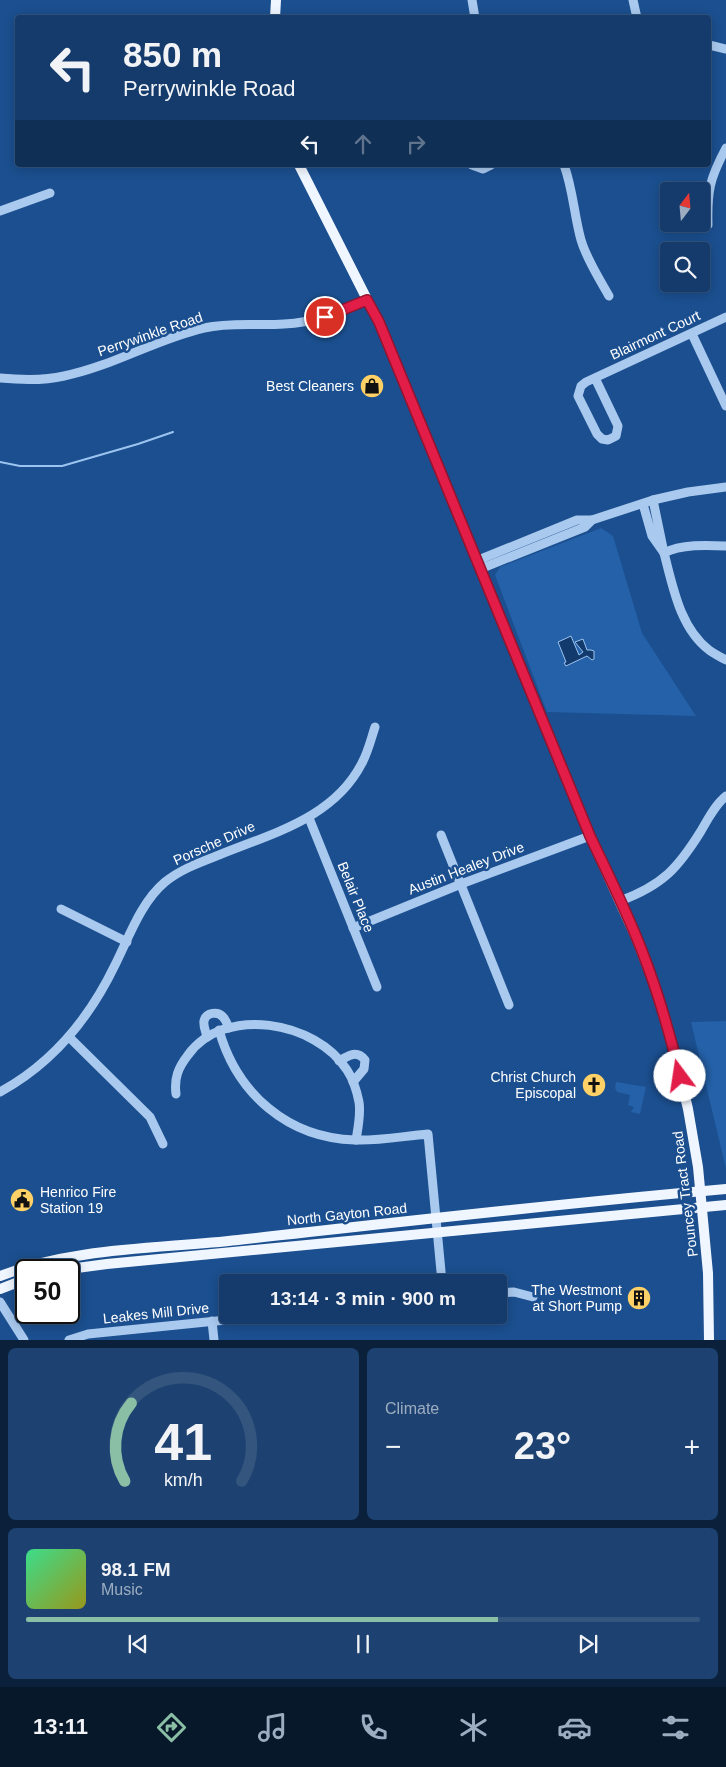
<!DOCTYPE html>
<html lang="en">
<head>
<meta charset="utf-8">
<style>
  body { margin:0; font-family:Arial,sans-serif; background:#1d4271; color:#f1f3f6; height:100vh; display:flex; flex-direction:column; font-size:19px; white-space:nowrap }
  * { box-sizing:border-box; margin:0 }
  p { font-size:16px; color:#9dadc1 }
  .icon { flex:none; width:28px; height:28px; fill:none; stroke:currentColor; stroke-width:2; stroke-linecap:round; stroke-linejoin:round }
  .map { position:relative; height:1340px; overflow:hidden }
  .side { display:flex; flex-direction:column; gap:8px; padding:8px; background:#0b203b; flex:1 }
  .side>* { flex:none }
  .top-card { position:absolute; left:15px; top:15px; width:696px; height:152px; border-radius:5px; box-shadow:0 2px 12px #0003,0 0 0 1px #33557e; background:#143b6b; color:#f1f3f6; overflow:hidden }
  .needle { width:32px; rotate:16deg }
  .tools { position:absolute; left:660px; top:182px; display:grid; gap:10px }
  .tools a { display:grid; place-items:center; width:50px; height:50px; border-radius:5px; background:#143b6b; box-shadow:0 2px 12px #0003,0 0 0 1px #33557e; font-size:25px }
  .speed { position:absolute; left:15px; top:1259px; display:flex; gap:10px; font-size:25px; font-weight:700; text-align:center }
  .speed>* { display:grid; place-content:center; width:65px; height:65px; border-radius:50%; background:#143b6b; box-shadow:0 2px 12px #0003,0 0 0 1px #33557e; line-height:1 }
  .speed .limit { border:2px solid #111; border-radius:8px; background:#fff; color:#111 }
  .pin { position:absolute; display:grid; place-items:center; width:42px; height:42px; color:#fff; margin:-21px; border:2px solid #fff; border-radius:50%; box-shadow:0 1px 5px #0007 }
  .me { position:absolute; width:55px; margin:-28px; rotate:346deg; stroke-linejoin:round; filter:drop-shadow(0 0 4px #0008) }
  .turn { display:flex; align-items:center; gap:18px; height:105px; padding:0 25px; font-size:22px }
  .turn .icon { width:65px; height:65px; stroke-width:2.5 }
  .turn b { display:block; font-size:35px; line-height:42px }
  .lanes { display:flex; align-items:center; height:48px; padding:0 25px; background:#0003; justify-content:center; gap:25px; direction:ltr }
  .lanes .off { opacity:.35 }
  .big { font-size:38px; font-weight:700; line-height:1.1 }
  .side .tile { flex:1; display:flex; flex-direction:column; justify-content:center; gap:8px; min-width:0; padding:0 18px; border-radius:8px; background:#1d4271 }
  .side .dial { align-items:center; gap:0 }
  .dial svg { height:130px; overflow:visible; fill:none; stroke:#33557e; stroke-width:7; stroke-linecap:round; text-anchor:middle }
  .dial text { fill:#f1f3f6; stroke:none }
  .song { display:flex; align-items:center; gap:15px }
  .cover { width:60px; height:60px; border-radius:8px; background:linear-gradient(135deg,hsl(150 70% 55%),hsl(60 70% 35%)) }
  .played { height:5px; border-radius:2px; background:linear-gradient(90deg,#8abfa5 70%,#33557e 70%) }
  .keys { display:flex; justify-content:space-around; direction:ltr }
  .heat { display:flex; justify-content:space-between; align-items:center; font-size:28px; direction:ltr }
  .side .tiles { flex:1; display:grid; gap:8px; grid-template-columns:1fr 1fr }
  .tile:last-child { grid-column:span 2 }
  .trip { position:absolute; left:219px; top:1274px; width:288px; height:50px; border-radius:5px; background:#143b6b; box-shadow:0 2px 12px #0003,0 0 0 1px #33557e; font-weight:700; line-height:50px; text-align:center }
  .tabs { display:flex; height:80px; justify-content:space-around; align-items:center; background:#08182b; color:#9dadc1 }
  .tabs .icon { width:35px; height:35px }
  .tabs .selected { color:#8abfa5 }
  .tabs b { font-size:22px; color:#f1f3f6 }
  .map>svg:first-child { display:block }
</style>
</head>
<body>
<div class="map">
<svg width="726" height="1340" viewBox="0 0 726 1340">
  <rect width="100%" height="100%" fill="#1b4f8f"/>
  <g fill="#2461a8">
    <polygon points="601,528 613,536 642,633 696,716 547,712 495,575 500,567"/>
    <polygon points="726,1021 726,1169 691,1022"/>
    <polygon points="616,1082 646,1087 640,1114 631,1112 634,1107 628,1105 630,1095 617,1092 615,1088"/>
  </g>
  <polygon fill="#123a6d" stroke="#9cc4f0" points="571,636 579,655 583,652 575,642 583,639 587,650 591,650 594,651 594,659 592,660 587,656 566,666 564,663 566,662 558,642"/>
  <g fill="none" stroke-linecap="round" stroke-linejoin="round">
    <polyline stroke="#9cc4f0" stroke-width="2" points="0,462 20,466 62,466 138,444 173,432"/>
    <g stroke="#a9c9ee" stroke-width="9">
      <polyline points="472,0 475,18"/>
      <polyline points="633,0 637,18"/>
      <polyline points="709,45 726,49"/>
      <polyline points="472,165 483,169 491,165"/>
      <path d="M564,165C573,189 574,215 581,240C587,260 599,278 609,296"/>
      <polyline points="0,211 50,193"/>
      <path d="M708,225C707,190 710,178 726,148"/>
      <polyline points="692,334 726,406"/>
      <path d="M0,378C21,380 43,381 64,376C113,366 156,339 204,328C231,322 257,326 284,324C314,323 340,312 367,300"/>
      <polyline points="595,378 618,426 616,436 608,440 602,439 597,434 578,396 581,386 586,382 726,317"/>
      <polyline points="643,504 652,536 664,553 653,500"/>
      <path d="M726,546C707,545 681,544 664,553C673,587 680,628 709,650C714,654 721,657 726,660"/>
      <polyline points="476,561 577,520 592,520 653,500 688,492 726,487"/>
      <polyline points="480,569 585,527 592,520"/>
      <polyline points="309,818 377,987"/>
      <polyline points="441,835 509,1005"/>
      <path d="M620,901C663,885 678,868 701,831C708,819 715,805 726,796"/>
      <polyline points="61,909 127,942"/>
      <polyline points="353,928 461,884 590,836"/>
      <path d="M219,1030C237,1094 288,1138 355,1140C379,1141 404,1136 428,1134L442,1282"/>
      <polyline points="69,1037 150,1117 163,1144"/>
      <path d="M207,1037C206,1032 203,1026 204,1021C206,1012 218,1011 223,1017C226,1020 227,1024 229,1028"/>
      <path d="M339,1061C349,1055 357,1050 365,1060L364,1069L353,1082"/>
      <path d="M0,1092C53,1063 89,1019 115,965C129,937 141,902 165,882C181,869 201,862 219,855C273,833 334,818 362,763C368,752 371,739 375,727"/>
      <path d="M176,1094C174,1078 178,1068 188,1055C224,1005 316,1021 347,1070C353,1079 357,1092 359,1102C361,1114 358,1128 356,1140"/>
      <polyline points="498,1293 514,1292 533,1297"/>
      <polyline points="0,1302 24,1340"/>
      <polyline points="212,1321 214,1340"/>
      <polyline points="69,1340 88,1334 276,1315"/>
    </g>
    <g stroke="#f0f6ff" stroke-width="10">
      <polyline points="275,18 276,0"/>
      <polyline points="299,165 379,323 590,836 637,940 655,987 676,1058 688,1109 698,1167 708,1273 709,1340"/>
      <polyline points="62,1270 107,1264 726,1205"/>
      <path d="M0,1276C75,1247 159,1249 238,1240C400,1222 563,1203 726,1189"/>
      <polyline points="0,1289 26,1279"/>
    </g>
  </g>
  <g fill="none" stroke-linecap="round" stroke-linejoin="round">
    <g stroke="#92132f" stroke-width="12">
      <path id="route" d="M325,317L367,300L379,322L590,836C608,874 627,912 642,951C658,992 670,1034 680,1076"/>
    </g>
    <use href="#route" stroke="#e11d48" stroke-width="9"/>
  </g>
  <defs>
    <g id="shop-disc" transform="scale(1.25)"><circle r="9.5" fill="#ffd166" stroke="#1b4f8f"/><path d="M-5-2.5h2.3a2.7 3.5 0 0 1 5.4 0H5L5.5 6h-11ZM-1.5-2.5h3a1.5 2.3 0 0 0-3 0Z" fill="#111"/></g>
    <g id="church-disc" transform="scale(1.25)"><circle r="9.5" fill="#ffd166" stroke="#1b4f8f"/><path d="M-1.2-6h2.4v3.5h3.3v2.4h-3.3V6h-2.4V-.1h-3.3v-2.4h3.3Z" fill="#111"/></g>
    <g id="civic-disc" transform="scale(1.25)"><circle r="9.5" fill="#ffd166" stroke="#1b4f8f"/><path d="M-.6-6.5H3V-4.5H.6V-3L4-1V1h2V6H-6V1h2V-1L-.6-3ZM-1.2 2.5V6h2.4V2.5Z" fill="#111"/></g>
    <g id="building-disc" transform="scale(1.25)"><circle r="9.5" fill="#ffd166" stroke="#1b4f8f"/><path d="M-4-6H4V6H1V3H-1V6H-4ZM-2.5-4.3h1.7v1.8h-1.7ZM.8-4.3h1.7v1.8H.8ZM-2.5-1h1.7V.8h-1.7ZM.8-1h1.7V.8H.8Z" fill="#111"/></g>
  </defs>
  <g fill-rule="evenodd">
    <use href="#shop-disc" x="372" y="386"/>
    <use href="#church-disc" x="594" y="1085"/>
    <use href="#civic-disc" x="22" y="1200"/>
    <use href="#building-disc" x="639" y="1298"/>
  </g>
  <g text-anchor="middle" dominant-baseline="central" stroke-width="5" stroke-linejoin="round" paint-order="stroke">
    <g font-size="14" fill="#fff" stroke="#1b4f8f">
      <text transform="translate(150 334) rotate(-19)">Perrywinkle Road</text>
      <text transform="translate(655 335) rotate(-25)">Blairmont Court</text>
      <text transform="translate(214 843) rotate(-24)">Porsche Drive</text>
      <text transform="translate(466 868) rotate(-21)">Austin Healey Drive</text>
      <text transform="translate(356 897) rotate(68)">Belair Place</text>
      <text transform="translate(685 1194) rotate(-97)">Pouncey Tract Road</text>
      <text transform="translate(347 1214) rotate(-6)">North Gayton Road</text>
      <text transform="translate(156 1313) rotate(-6)">Leakes Mill Drive</text>
    </g>
    <g font-size="14" fill="#fff" stroke="#1b4f8f" text-anchor="end">
      <text x="354" y="386">Best Cleaners</text>
      <text x="576" y="1077">Christ Church<tspan x="576" dy="16">Episcopal</tspan></text>
      <text x="40" y="1192" text-anchor="start">Henrico Fire<tspan x="40" dy="16">Station 19</tspan></text>
      <text x="622" y="1290">The Westmont<tspan x="622" dy="16">at Short Pump</tspan></text>
    </g>
  </g>
</svg>
<div class="tools">
<a><svg class="needle" viewBox="-14 -14 28 28"><path d="M0-13l5 13h-10z" fill="#e53935"/><path d="M0 13l5-13h-10z" fill="#9dadc1"/></svg></a>
<a><svg class="icon" aria-label="search" viewBox="0 0 24 24"><circle cx="10" cy="10" r="6"/><path d="M15 15l6 6"/></svg></a>
</div>
<div class="speed"><div class="limit">50</div></div>
<div class="pin" style="left:325px;top:317px;background:#d93025"><svg class="icon" aria-label="arrive" viewBox="0 0 24 24"><path d="M6 21V4h12l-3 4 3 4H6"/></svg></div>
<svg class="me" style="left:680px;top:1076px" viewBox="-20 -20 40 40"><circle r="19" fill="#fff"/><path d="M0-13L10 11 0 6-10 11z" fill="#e11d48"/></svg>
<div class="trip">13:14 · 3 min · 900 m</div>
<div class="top-card">
<div class="turn"><svg class="icon" aria-label="left" viewBox="0 0 24 24"><path d="M17 20v-9H6M10 6l-5 5 5 5"/></svg><div><b>850 m</b>Perrywinkle Road</div></div>
<div class="lanes"><svg class="icon" aria-label="left" viewBox="0 0 24 24"><path d="M17 20v-9H6M10 6l-5 5 5 5"/></svg><svg class="icon off" aria-label="ahead" viewBox="0 0 24 24"><path d="M12 20V5M6 11l6-6 6 6"/></svg><svg class="icon off" aria-label="right" viewBox="0 0 24 24"><path d="M7 20v-9h11M14 6l5 5-5 5"/></svg></div>
</div>
</div>
<section class="side">
<div class="tiles">
<div class="tile dial"><svg viewBox="0 0 100 80">
<path d="M14 69A42 42 0 1 1 86 69"/>
<path d="M14 69A42 42 0 0 1 18 21" stroke="#8abfa5"/>
<text x="50" y="56" font-size="32" font-weight="700">41</text>
<text x="50" y="72" font-size="11">km/h</text>
</svg></div>
<div class="tile"><p>Climate</p>
<div class="heat"><a>−</a><b class="big">23°</b><a>+</a></div>
</div>
<div class="tile">
<div class="song"><i class="cover"></i><div><b>98.1 FM</b><p>Music</p></div></div>
<div class="played"></div>
<div class="keys"><svg class="icon" aria-label="previous" viewBox="0 0 24 24"><path d="M18 5L8 12l10 7zM5 5v14"/></svg><svg class="icon" aria-label="pause" viewBox="0 0 24 24"><path d="M8 5v14M16 5v14"/></svg><svg class="icon" aria-label="next" viewBox="0 0 24 24"><path d="M6 5l10 7-10 7zM19 5v14"/></svg></div>
</div>
</div>
</section>
<nav class="tabs">
<b>13:11</b>
<svg class="icon selected" aria-label="directions" viewBox="0 0 24 24"><path d="M12 3l9 9-9 9-9-9zM9 14v-3h6M13 9l2 2-2 2"/></svg>
<svg class="icon" aria-label="music" viewBox="0 0 24 24"><path d="M9 18V5l10-2v13"/><circle cx="6" cy="18" r="3"/><circle cx="16" cy="16" r="3"/></svg>
<svg class="icon" aria-label="phone" viewBox="0 0 24 24"><path d="M5 4h4l2 5-3 2q2 4 5 5l2-3 5 2v4C11 20 4 13 5 4z"/></svg>
<svg class="icon" aria-label="climate" viewBox="0 0 24 24"><path d="M12 3v18M4 7l16 10M4 17L20 7"/></svg>
<svg class="icon" aria-label="car" viewBox="0 0 24 24"><path d="M5 17H2v-5l4-1 3-4h7l3 4 3 1v5h-3M9 17h6M6 11h13"/><circle cx="7" cy="17" r="2"/><circle cx="17" cy="17" r="2"/></svg>
<svg class="icon" aria-label="filters" viewBox="0 0 24 24"><path d="M4 7h16M4 17h16"/><circle cx="9" cy="7" r="2"/><circle cx="15" cy="17" r="2"/></svg>
</nav>
</body>
</html>
